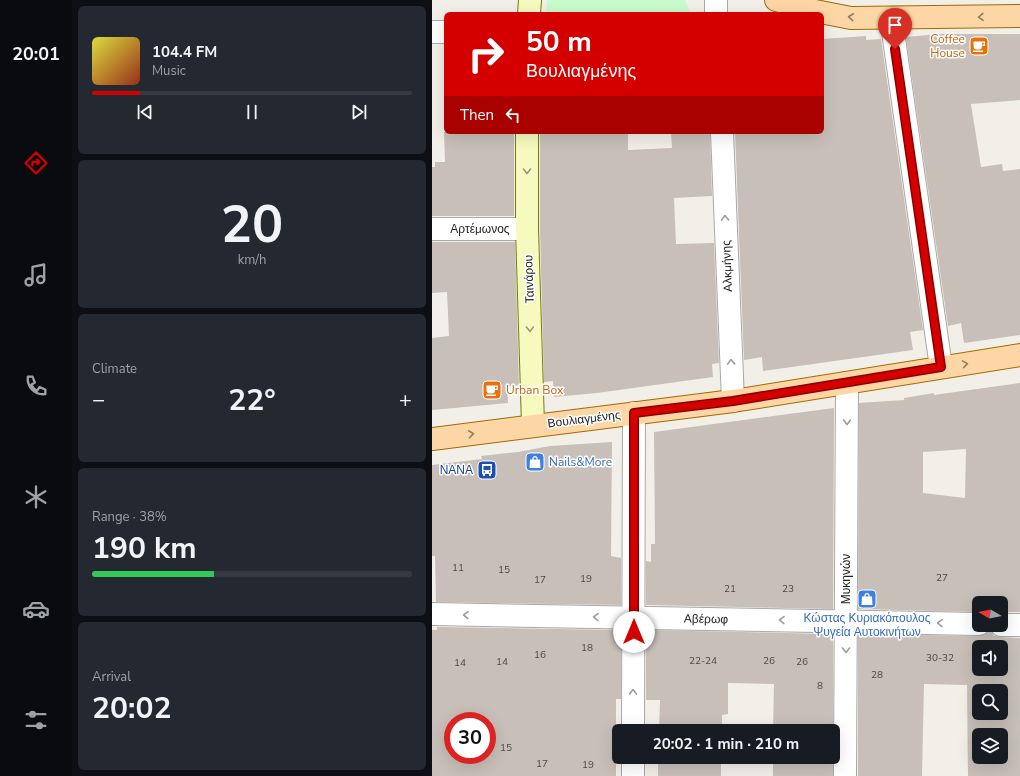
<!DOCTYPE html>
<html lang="en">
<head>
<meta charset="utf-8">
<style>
  body { margin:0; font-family:"Nunito Sans",sans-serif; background:#242831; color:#f1f3f6; height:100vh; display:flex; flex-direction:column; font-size:15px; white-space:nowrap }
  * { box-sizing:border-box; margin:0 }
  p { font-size:13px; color:#9ea1a6 }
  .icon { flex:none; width:22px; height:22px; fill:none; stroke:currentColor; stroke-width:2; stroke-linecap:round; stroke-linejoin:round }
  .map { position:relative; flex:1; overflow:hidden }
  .details { display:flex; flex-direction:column; gap:6px; padding:6px; background:#0d0f14; width:360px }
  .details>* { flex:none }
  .top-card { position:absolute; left:12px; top:12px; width:380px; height:122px; border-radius:6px; box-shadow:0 4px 16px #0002; background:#d40000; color:#fff; overflow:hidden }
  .needle { width:26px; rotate:279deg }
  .fabs { position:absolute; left:540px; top:596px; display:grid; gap:8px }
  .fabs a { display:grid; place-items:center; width:36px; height:36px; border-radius:6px; background:#171b24; box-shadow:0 4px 16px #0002; font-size:20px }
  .speed { position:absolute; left:12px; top:712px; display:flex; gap:8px; font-size:20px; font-weight:700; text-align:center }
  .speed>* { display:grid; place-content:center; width:52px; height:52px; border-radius:50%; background:#171b24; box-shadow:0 4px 16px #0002; line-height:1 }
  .speed .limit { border:6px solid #d22; background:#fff; color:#111 }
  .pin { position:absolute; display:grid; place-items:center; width:34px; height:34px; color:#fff; margin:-41px -17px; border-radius:50% 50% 50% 0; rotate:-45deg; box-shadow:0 0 4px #0007 }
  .pin .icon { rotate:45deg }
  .me { position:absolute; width:44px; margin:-22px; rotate:0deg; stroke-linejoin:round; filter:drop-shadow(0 0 3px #0008) }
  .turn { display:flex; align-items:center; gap:14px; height:84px; padding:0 16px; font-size:18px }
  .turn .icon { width:52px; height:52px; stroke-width:2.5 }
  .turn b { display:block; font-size:28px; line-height:34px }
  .then { display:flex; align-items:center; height:38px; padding:0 16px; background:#0003; gap:8px; font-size:15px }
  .big { font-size:30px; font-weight:700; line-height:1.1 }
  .details .tile { flex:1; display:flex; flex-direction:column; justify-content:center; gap:6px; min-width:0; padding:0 14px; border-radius:6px; background:#242831 }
  .details .dial { align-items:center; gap:0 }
  .dial b { font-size:52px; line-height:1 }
  .song { display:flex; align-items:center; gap:12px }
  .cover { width:48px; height:48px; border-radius:6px; background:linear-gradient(135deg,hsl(60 70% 55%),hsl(10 70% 35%)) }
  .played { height:4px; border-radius:2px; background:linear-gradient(90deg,#d40000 15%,#363941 15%) }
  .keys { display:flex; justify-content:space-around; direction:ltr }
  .heat { display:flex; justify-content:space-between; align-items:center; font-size:22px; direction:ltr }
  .charge { height:6px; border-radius:3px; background:linear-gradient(90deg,#34c759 38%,#363941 0) }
  .trip { position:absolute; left:180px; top:724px; width:228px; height:40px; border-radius:6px; background:#171b24; box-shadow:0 4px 16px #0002; font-weight:700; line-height:40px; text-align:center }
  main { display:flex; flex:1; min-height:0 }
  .dock { display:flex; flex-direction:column; width:72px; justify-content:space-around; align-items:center; background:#090b0e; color:#9ea1a6 }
  .dock .icon { width:28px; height:28px }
  .dock .active { color:#d40000 }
  .dock b { font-size:18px; color:#f1f3f6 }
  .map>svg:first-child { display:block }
</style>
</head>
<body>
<main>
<nav class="dock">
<b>20:01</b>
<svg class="icon active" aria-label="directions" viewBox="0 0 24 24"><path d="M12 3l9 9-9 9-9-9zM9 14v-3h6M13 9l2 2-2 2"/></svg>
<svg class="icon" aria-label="music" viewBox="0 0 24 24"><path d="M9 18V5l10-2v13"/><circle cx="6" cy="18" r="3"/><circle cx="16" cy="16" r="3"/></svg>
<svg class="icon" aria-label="phone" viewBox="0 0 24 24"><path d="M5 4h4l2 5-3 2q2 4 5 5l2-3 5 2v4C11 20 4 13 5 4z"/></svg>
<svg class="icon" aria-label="climate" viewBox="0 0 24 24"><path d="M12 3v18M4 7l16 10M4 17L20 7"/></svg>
<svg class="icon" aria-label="car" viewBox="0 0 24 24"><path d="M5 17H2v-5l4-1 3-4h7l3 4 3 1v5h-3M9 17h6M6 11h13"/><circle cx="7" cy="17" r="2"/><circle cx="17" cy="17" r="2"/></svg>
<svg class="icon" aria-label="filters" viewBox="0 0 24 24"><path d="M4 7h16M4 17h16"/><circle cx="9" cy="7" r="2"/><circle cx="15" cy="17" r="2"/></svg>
</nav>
<section class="details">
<div class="tile">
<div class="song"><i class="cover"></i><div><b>104.4 FM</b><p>Music</p></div></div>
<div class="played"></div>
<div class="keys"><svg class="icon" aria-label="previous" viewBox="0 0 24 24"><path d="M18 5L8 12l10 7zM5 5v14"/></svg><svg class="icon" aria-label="pause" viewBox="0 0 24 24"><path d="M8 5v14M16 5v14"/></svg><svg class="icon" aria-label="next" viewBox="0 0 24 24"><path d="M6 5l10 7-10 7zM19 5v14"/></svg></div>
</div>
<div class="tile dial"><b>20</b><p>km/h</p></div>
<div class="tile"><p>Climate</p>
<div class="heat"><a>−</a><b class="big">22°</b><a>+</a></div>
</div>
<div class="tile"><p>Range · 38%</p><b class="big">190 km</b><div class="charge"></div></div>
<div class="tile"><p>Arrival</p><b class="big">20:02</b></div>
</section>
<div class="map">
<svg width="588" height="776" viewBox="0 0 588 776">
  <rect width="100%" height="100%" fill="#f2efe9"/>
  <polygon fill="#c8facc" points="115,0 253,0 259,14 114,14"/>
  <g fill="#c7bfb8" fill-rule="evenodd">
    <polygon points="507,34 588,34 588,100 539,104 549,167 570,164 571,171 588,169 588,335 532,343 529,323 516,326 474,37"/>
    <polygon points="434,36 434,40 449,39 491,330 478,332 481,350 331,371 330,357 312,360 303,132 390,132 390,39"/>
    <polygon points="12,132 82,132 82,216 0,216 0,167 3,167 3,162 13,162"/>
    <polygon points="108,132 196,132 196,150 240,148 239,132 278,132 280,196 242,198 244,244 282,243 287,363 280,364 281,377 165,393 122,397 121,381 112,382 108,229"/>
    <polygon points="0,242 83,242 87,385 75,387 76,403 0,410 0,338 17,336 15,292 0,293"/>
    <path d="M588,383V612H569V603H547V612L426,609L427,403L472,400V398L502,393V395ZM534,449L533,498L491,493V452Z"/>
    <polygon points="402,408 401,609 214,605 214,561 219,562 219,544 223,544 222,432"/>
    <polygon points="180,442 179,556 189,558 189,605 4,602 3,556 0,556 0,465 50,459 49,456 86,452 118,446"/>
    <path d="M5,627L189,630V699H184V776H0V630H5ZM21,721H55V755H21Z"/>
    <polygon points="214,630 401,634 401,731 341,731 342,684 296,683 296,714 290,715 290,731 227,731 228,700 214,700"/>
    <path d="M558,630L562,636L569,637L588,638V776H536L535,685L492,684L490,776H426V634L547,636L553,635ZM547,647H569V669H547ZM547,691H569V713H547ZM547,735H569V757H547Z"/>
    <rect x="226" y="757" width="63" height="19"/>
    <rect x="341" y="757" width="60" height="19"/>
  </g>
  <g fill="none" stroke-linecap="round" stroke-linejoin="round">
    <g stroke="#a9a9a9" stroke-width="24">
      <g id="minor">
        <polyline points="284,0 284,14"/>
        <polyline points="459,18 509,367"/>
        <polyline points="0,32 14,32"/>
        <polyline points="290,132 301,401"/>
        <polyline points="0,229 95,229"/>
        <polyline points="0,614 547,624"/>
        <polyline points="569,625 588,625"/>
        <polyline points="201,731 202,413"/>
        <polyline points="201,776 201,757"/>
        <polyline points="413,776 415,383"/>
      </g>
    </g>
    <g stroke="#707d05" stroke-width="24">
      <g id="secondary">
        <polyline points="97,14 98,0"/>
        <polyline points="95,132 95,229 101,425"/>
      </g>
    </g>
    <g stroke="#a06b00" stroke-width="24">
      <g id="primary">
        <polyline points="344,0 383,11 419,18 588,16"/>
        <polyline points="0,439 301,401 588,355"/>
      </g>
    </g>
    <use href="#minor" stroke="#fff" stroke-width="22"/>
    <use href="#secondary" stroke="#f7fabf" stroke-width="22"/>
    <use href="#primary" stroke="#fcd6a4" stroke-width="22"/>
  </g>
  <defs><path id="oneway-chevron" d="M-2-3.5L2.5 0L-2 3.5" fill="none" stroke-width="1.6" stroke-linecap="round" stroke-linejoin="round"/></defs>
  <g stroke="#8f7c63">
    <use href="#oneway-chevron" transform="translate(419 17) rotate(-174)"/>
    <use href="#oneway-chevron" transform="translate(549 17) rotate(179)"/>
    <use href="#oneway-chevron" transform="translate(533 364) rotate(-9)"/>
    <use href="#oneway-chevron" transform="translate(39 434) rotate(-8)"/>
  </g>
  <g stroke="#979978">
    <use href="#oneway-chevron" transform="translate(95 171) rotate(90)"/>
    <use href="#oneway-chevron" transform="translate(98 329) rotate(88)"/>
  </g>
  <g stroke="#9c9c9c">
    <use href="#oneway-chevron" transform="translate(293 218) rotate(-92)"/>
    <use href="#oneway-chevron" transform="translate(299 362) rotate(-92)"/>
    <use href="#oneway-chevron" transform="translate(415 422) rotate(90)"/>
    <use href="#oneway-chevron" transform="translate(34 615) rotate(-179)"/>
    <use href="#oneway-chevron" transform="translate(164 617) rotate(-179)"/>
    <use href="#oneway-chevron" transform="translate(350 620) rotate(-179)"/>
    <use href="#oneway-chevron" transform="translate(508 623) rotate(-179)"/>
    <use href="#oneway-chevron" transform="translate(414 650) rotate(90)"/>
    <use href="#oneway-chevron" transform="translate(201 692) rotate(-89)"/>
  </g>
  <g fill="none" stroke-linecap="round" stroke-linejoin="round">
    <g stroke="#8a0000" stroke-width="10">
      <polyline id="route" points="202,632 202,413 301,401 509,367 463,49"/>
    </g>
    <use href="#route" stroke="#d40000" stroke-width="7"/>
  </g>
  <defs>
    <g id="cafe-square" transform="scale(1)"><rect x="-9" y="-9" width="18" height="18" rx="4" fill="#e8710a" stroke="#fff"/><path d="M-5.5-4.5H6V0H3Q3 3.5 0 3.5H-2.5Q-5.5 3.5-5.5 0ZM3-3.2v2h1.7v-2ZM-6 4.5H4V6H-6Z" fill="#fff"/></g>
    <g id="shop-square" transform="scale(1)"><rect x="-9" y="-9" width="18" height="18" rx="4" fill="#3f7fe0" stroke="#fff"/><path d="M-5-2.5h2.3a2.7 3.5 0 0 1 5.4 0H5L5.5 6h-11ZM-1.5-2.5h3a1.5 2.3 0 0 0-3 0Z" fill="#fff"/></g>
    <g id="bus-square" transform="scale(1)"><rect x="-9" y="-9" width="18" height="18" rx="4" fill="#1a4fb4" stroke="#fff"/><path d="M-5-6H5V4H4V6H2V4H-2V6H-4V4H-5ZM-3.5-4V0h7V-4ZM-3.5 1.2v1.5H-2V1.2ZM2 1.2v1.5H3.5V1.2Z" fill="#fff"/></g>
  </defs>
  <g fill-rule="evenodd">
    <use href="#cafe-square" x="547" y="46"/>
    <use href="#cafe-square" x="60" y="390"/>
    <use href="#shop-square" x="103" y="462"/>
    <use href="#bus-square" x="55" y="470"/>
    <use href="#shop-square" x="435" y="599"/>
  </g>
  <g text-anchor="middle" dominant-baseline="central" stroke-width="3" stroke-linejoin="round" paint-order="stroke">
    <g font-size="10" fill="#4b4948">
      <text x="26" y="568">11</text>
      <text x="72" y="570">15</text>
      <text x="510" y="578">27</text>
      <text x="154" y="579">19</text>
      <text x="108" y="580">17</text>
      <text x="298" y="589">21</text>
      <text x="356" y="589">23</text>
      <text x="155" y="648">18</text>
      <text x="108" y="655">16</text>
      <text x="508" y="658">30-32</text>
      <text x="271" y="661">22-24</text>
      <text x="337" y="661">26</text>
      <text x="70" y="662">14</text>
      <text x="370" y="662">26</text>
      <text x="28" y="663">14</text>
      <text x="445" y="675">28</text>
      <text x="388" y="686">8</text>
      <text x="74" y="748">15</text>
      <text x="110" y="764">17</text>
      <text x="156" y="765">19</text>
    </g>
    <g font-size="12" fill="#c56008" stroke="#fff" text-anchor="end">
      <text x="533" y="39">Coffee<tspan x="533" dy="14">House</tspan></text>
      <text x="74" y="390" text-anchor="start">Urban Box</text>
    </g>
    <g font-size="12" fill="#222" stroke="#fff">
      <text x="48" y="229">Αρτέμωνος</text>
      <text transform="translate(295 266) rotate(-92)">Αλκμήνης</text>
      <text transform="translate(97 279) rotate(-92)">Ταινάρου</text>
      <text transform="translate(152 419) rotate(-7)">Βουλιαγμένης</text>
      <text transform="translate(414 579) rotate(-90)">Μυκηνών</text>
      <text transform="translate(274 619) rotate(1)">Αβέρωφ</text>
    </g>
    <g font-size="12" fill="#366cbe" stroke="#fff" text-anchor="start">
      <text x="117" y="462">Nails&amp;More</text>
      <text x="435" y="618" text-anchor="middle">Κώστας Κυριακόπουλος<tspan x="435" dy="14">Ψυγεία Αυτοκινήτων</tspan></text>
    </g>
    <g font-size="12" fill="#164399" stroke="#fff" text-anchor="end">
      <text x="41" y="470">ΝΑΝΑ</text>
    </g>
  </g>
</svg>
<div class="fabs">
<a><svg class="needle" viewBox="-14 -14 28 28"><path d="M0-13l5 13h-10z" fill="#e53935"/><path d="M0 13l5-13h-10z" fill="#9ea1a6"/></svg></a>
<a><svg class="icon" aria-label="sound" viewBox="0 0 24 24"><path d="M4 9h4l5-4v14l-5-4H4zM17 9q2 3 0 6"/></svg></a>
<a><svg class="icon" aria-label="search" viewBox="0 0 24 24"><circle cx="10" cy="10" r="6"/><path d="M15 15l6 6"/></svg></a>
<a><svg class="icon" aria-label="layers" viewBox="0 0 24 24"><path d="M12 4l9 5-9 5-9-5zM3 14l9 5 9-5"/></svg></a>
</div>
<div class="speed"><div class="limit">30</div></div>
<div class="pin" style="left:463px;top:49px;background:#d93025"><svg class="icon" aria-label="arrive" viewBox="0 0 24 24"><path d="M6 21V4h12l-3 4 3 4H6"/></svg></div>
<svg class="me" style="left:202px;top:632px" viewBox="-20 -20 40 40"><circle r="19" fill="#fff"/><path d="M0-13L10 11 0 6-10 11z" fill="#d40000"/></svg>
<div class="trip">20:02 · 1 min · 210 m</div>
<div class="top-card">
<div class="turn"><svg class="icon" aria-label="right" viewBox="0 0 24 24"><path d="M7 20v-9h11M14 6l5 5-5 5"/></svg><div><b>50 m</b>Βουλιαγμένης</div></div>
<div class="then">Then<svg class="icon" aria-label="left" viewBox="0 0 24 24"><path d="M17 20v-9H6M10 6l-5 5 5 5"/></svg></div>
</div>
</div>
</main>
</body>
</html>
